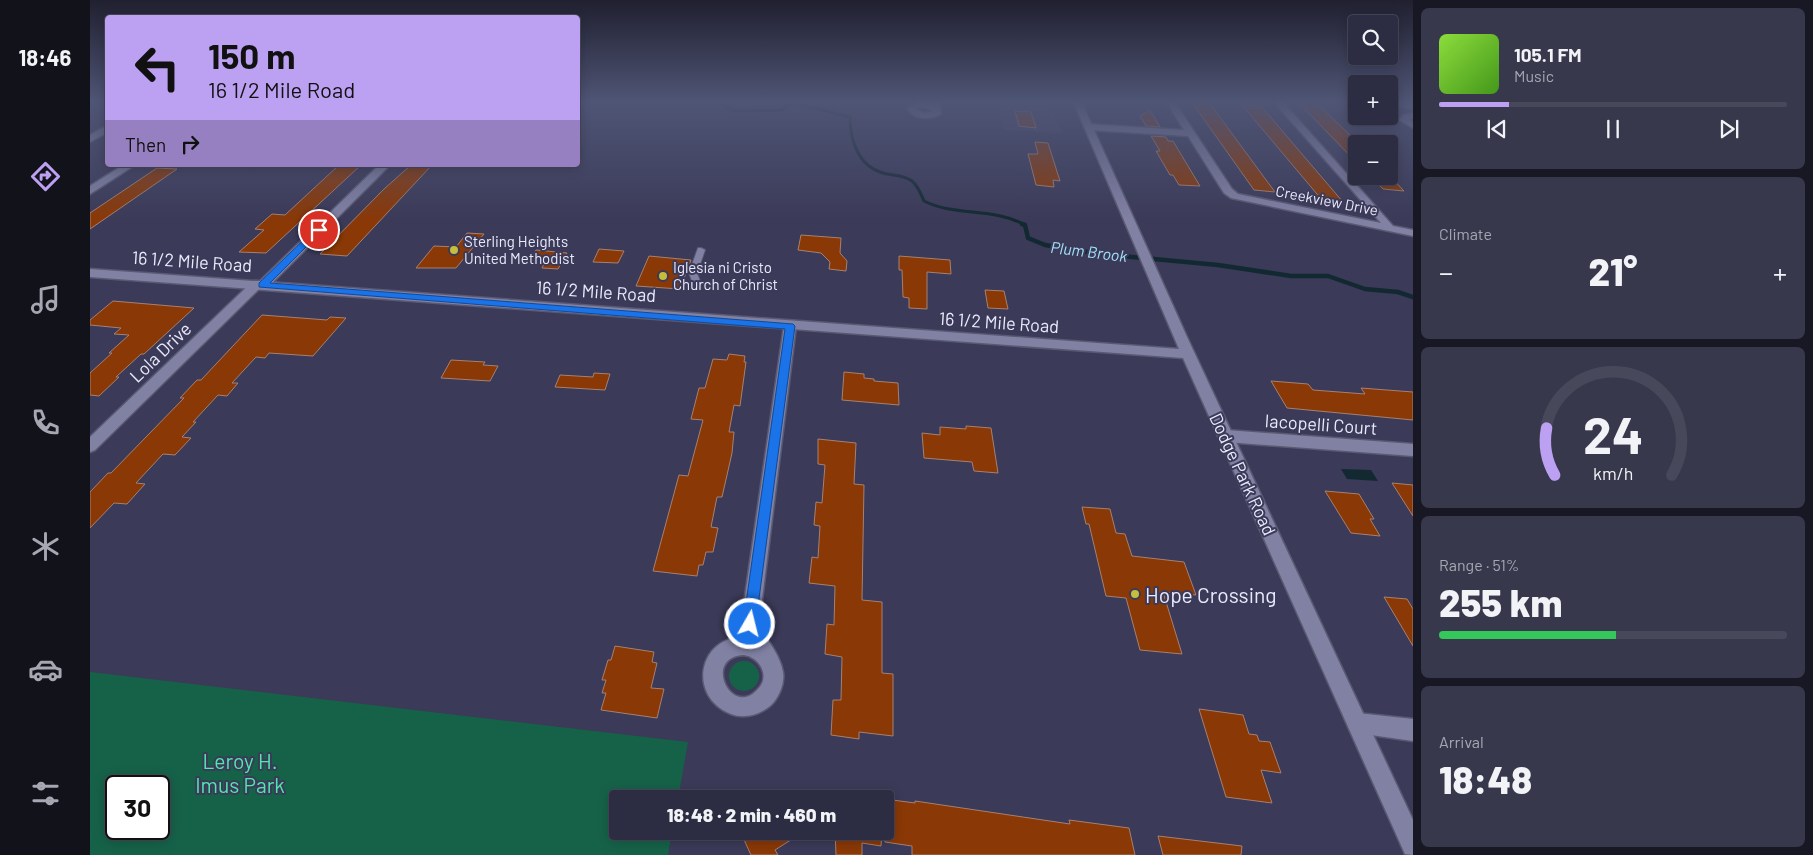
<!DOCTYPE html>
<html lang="en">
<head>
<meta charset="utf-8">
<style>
  body { margin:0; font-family:Barlow,sans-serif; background:#38384d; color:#f1f3f6; height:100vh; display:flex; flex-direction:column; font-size:19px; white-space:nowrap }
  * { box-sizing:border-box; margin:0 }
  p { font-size:16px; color:#a6a7b2 }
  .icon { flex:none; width:28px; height:28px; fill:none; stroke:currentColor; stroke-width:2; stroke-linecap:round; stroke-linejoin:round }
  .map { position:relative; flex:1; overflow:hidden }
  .panel { display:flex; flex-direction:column; gap:8px; padding:8px; background:#181824; width:400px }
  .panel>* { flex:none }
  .hud { position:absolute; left:15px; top:15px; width:475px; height:152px; border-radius:5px; box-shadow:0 2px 12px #0003,0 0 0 1px #48485b; background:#bca0f2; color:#111; overflow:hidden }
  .fabs { position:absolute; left:1258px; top:15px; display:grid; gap:10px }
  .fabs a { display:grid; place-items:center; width:50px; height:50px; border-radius:5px; background:#2c2c42; box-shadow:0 2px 12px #0003,0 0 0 1px #48485b; font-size:25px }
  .speed { position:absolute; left:15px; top:775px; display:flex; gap:10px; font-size:25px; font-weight:700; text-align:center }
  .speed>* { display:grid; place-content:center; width:65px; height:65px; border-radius:50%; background:#2c2c42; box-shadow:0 2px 12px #0003,0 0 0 1px #48485b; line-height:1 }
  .speed .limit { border:2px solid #111; border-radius:8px; background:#fff; color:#111 }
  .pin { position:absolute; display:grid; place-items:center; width:42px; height:42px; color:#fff; margin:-21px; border:2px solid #fff; border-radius:50%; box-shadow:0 1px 5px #0007 }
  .me { position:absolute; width:55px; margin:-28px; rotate:8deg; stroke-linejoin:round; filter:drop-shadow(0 0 4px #0008) }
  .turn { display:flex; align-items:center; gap:18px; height:105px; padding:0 20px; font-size:22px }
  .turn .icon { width:65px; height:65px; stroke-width:2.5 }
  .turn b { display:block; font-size:35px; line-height:42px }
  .then { display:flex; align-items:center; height:48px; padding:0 20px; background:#0003; gap:10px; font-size:19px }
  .big { font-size:38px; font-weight:800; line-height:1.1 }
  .panel .widget { flex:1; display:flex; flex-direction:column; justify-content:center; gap:8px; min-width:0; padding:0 18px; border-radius:8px; background:#38384d }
  .panel .dial { align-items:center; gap:0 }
  .dial svg { height:130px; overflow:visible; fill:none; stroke:#48485b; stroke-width:7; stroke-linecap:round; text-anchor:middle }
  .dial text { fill:#f1f3f6; stroke:none }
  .song { display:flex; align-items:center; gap:15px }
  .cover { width:60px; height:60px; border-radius:8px; background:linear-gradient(135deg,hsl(90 70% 55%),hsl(100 70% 35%)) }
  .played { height:5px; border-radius:2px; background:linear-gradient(90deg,#bca0f2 20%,#48485b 20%) }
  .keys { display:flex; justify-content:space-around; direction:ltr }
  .heat { display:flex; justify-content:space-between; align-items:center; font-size:28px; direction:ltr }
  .charge { height:8px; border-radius:4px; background:linear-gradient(90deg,#34c759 51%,#48485b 0) }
  .trip { position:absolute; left:519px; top:790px; width:285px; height:50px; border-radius:5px; background:#2c2c42; box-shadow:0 2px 12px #0003,0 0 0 1px #48485b; font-weight:800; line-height:50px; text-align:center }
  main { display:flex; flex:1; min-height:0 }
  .dock { display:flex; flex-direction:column; width:90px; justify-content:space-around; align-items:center; background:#12121a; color:#a6a7b2 }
  .dock .icon { width:35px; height:35px }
  .dock .selected { color:#bca0f2 }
  .dock b { font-size:22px; color:#f1f3f6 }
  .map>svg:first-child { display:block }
</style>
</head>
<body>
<main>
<nav class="dock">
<b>18:46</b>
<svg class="icon selected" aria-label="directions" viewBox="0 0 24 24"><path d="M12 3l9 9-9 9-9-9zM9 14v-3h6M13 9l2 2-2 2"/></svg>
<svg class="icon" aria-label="music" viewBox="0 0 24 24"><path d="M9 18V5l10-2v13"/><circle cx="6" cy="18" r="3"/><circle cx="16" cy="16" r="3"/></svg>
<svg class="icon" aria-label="phone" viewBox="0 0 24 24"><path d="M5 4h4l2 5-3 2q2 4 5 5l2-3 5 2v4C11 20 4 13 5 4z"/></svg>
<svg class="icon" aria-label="climate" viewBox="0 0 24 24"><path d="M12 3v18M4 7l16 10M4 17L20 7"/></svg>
<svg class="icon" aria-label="car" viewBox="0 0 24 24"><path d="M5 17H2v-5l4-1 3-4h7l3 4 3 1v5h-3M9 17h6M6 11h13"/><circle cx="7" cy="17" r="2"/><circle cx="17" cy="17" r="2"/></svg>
<svg class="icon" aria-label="filters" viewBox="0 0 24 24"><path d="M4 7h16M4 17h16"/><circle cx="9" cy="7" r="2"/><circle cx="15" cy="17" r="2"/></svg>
</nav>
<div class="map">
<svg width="1323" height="855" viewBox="0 0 1323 855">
  <rect width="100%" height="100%" fill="#3b3a58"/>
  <polygon fill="#424166" points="906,101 959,101 972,133 914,130"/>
  <g fill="#166248" fill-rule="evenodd">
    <circle cx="654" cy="676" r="15"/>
    <path d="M0,672L598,742L588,799H528V831H582L578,855H0ZM26,786H69V829H26Z"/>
  </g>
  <polygon fill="#132931" points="1251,469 1281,470 1288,481 1257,479"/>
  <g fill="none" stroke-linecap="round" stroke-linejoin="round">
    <path stroke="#132931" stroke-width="3" d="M625,101L644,111L693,110L695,106L708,104L760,117C760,140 768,166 793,173C803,176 813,174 822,181C828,186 831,194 834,201C866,217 903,207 935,225"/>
    <polyline stroke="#132931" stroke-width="4.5" points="932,224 935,225 938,238 955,245 1010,254 1128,265 1201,276 1238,276 1275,289 1308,292 1323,297"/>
  </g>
  <g fill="#8a3806" stroke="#a68170">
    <polygon points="1101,101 1118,101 1185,192 1164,190"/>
    <polygon points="1207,101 1225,101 1269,144 1266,144 1266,162"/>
    <polygon points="1152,105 1171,106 1253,202 1232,200"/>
    <polygon points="1060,110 1070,127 1056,126 1050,116"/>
    <polygon points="925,111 941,112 946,128 929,126"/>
    <polygon points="1061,136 1076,137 1078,141 1083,141 1110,186 1089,185 1083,175 1080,175 1066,151 1070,151"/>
    <polygon points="945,142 958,143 970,181 963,180 964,187 946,185 938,154 948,154"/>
    <polygon points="249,165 271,165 176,253 149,252 174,230 165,229 182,214 195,215"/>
    <polygon points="321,165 342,165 257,256 230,254 294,189"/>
    <polygon points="67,168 87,169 0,229 0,213"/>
    <polygon points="1281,176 1300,176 1314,191 1293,189"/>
    <polygon points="377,233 394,234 366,268 326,268 344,246 366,247"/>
    <polygon points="711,235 751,238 750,253 757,261 756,271 739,269 740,262 731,253 708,250"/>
    <polygon points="509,249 534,251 528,263 503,262"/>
    <polygon points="446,250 477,253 468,269 452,268 454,264 439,263"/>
    <polygon points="559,256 601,260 590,289 546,286"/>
    <polygon points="809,256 860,260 861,274 837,272 837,309 819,308 819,298 813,297 812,270 809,270"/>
    <polygon points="895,290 914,291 918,309 898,308"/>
    <polygon points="23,301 104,308 54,354 51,354 26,377 29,377 9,396 0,395 0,373 22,353 19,353 39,335 24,334 31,328 0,325 0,320"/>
    <polygon points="172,315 237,320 240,317 256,318 223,356 179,353 175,358 166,357 142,383 148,383 137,396 128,395 103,422 106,422 92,437 101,438 85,455 73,454 46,483 55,484 37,504 24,503 0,528 0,492 18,473 21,473 94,398 90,398 107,380 111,380"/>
    <polygon points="639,354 655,356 654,362 656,362 650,406 644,405 639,432 644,432 642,453 632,497 627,497 621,527 628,528 623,552 616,552 613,565 609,565 607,576 563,571 589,475 598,476 613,420 601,419 609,388 615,388 623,359 637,360"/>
    <polygon points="361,360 395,362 393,365 408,366 400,381 351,378"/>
    <polygon points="754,372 774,374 774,378 784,379 784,381 808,383 809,405 752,400"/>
    <polygon points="504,373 520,374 515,390 465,387 470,375 503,377"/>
    <polygon points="1181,381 1218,384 1223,390 1275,394 1271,388 1323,392 1323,420 1197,408"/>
    <polygon points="876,426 901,428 908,473 884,471 882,462 834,458 832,433 850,435 850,427 876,429"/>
    <polygon points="728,439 766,443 764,484 774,485 772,600 792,602 792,673 803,674 803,736 769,732 769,739 741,735 743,700 751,700 752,657 735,654 737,624 744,625 745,586 719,583 722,557 728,558 730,526 724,525 726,502 732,503 735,465 728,464"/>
    <polygon points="1302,483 1323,485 1323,516"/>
    <polygon points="1235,491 1269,494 1284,519 1280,519 1290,536 1261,533"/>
    <polygon points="992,507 1020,509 1026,533 1035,534 1042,556 1094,562 1106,595 1073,592 1092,654 1050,650 1036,598 1016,596 999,524 996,524"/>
    <polygon points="1294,597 1317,599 1323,609 1323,646"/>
    <polygon points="525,646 564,652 562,662 567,663 561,688 574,689 567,718 511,710 516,693 512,693 516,680 512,680 518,660 521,660"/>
    <polygon points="1109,709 1153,715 1159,734 1167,735 1169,741 1180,742 1191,773 1171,770 1182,803 1136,797"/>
    <polygon points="795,799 825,803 825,801 980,824 979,820 1039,828 1045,855 822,855 822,846 795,842"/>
    <polygon points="650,831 715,831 685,850 688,855 661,855"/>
    <polygon points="745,831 792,831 791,846 772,843 772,855 746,855"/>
    <polygon points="1068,836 1152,846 1151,855 1073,855"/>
  </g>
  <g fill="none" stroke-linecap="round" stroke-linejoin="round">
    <g stroke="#5a5973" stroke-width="2">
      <polygon id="service" points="608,248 611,248 615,250 607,273 610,281 606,283 602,281 599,273"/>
    </g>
    <g stroke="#5a5973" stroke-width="3">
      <g id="minor">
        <path d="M842,101H850L851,114C839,120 826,120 817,109C824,101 833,101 842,103ZM830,107L838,108L843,111L834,113L826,109Z"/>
        <polygon points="1076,101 1084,101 1142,189 1148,194 1291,223 1183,101 1192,101 1303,226 1323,230 1323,236 1141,198 1134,193 1098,136 998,130 994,127 998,124 1094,130"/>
        <polygon points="1323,113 1323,119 1319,119 1323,122 1323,128 1309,120 1313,115"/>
        <polygon points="18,125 18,132 0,142 0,135"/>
        <polygon points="33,165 45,165 0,194 0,186"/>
        <polygon points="289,165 300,165 177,288 170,288 5,450 0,452 0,437 163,281 170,281"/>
        <path d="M700,322L706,326L669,624C676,640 690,654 693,672C695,683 689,698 680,706C669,715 654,719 641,714C597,697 608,636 655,637L651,624L694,326ZM653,655C669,656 681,676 668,689C642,719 612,658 653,655Z"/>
        <polygon points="1136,430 1323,444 1323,456 1136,442 1131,440 1128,436 1131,432"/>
        <polygon points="1267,713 1323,719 1323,741 1267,733 1260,730 1257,723 1260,716"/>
      </g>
    </g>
    <g stroke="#5a5973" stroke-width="3">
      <g id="tertiary">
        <polygon points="983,101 991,101 1097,337 1323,820 1323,855 1315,854 1093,358 0,277 0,269 1089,349"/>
        <polygon points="1299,101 1323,103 1323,109 1299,104"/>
      </g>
    </g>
    <use href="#service" fill="#8181a4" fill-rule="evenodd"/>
    <use href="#minor" fill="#8181a4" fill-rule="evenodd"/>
    <use href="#tertiary" fill="#8181a4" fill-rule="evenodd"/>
  </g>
  <linearGradient id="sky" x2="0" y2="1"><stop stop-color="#202030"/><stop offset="0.46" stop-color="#4f5575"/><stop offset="1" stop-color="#4f5575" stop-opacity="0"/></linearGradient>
  <rect width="1323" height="221" fill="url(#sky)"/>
  <polygon fill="#1a73e8" stroke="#114b97" points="226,228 233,230 180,283 703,324 705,326 665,629 660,631 655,629 653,624 695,329 169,287 169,283"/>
  <g fill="#c6bc3d" stroke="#3b3a58" stroke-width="2">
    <circle cx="364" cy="250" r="5"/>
    <circle cx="573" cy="276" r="5"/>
    <circle cx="1045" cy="594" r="5"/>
  </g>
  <g text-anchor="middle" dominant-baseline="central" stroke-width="4" stroke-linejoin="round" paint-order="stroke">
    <g font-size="15" fill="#eaeafd" stroke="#3b3a58">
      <text transform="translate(1237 200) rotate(11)">Creekview Drive</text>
    </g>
    <g font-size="15" fill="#eaeafd" stroke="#3b3a58" text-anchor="start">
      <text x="374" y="241">Sterling Heights<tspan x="374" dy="17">United Methodist</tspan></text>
      <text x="583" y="267">Iglesia ni Cristo<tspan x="583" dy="17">Church of Christ</tspan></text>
    </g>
    <g font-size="16" font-style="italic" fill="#a2e2fc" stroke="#3b3a58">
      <text transform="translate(999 251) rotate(7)">Plum Brook</text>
    </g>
    <g font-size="18" fill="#eaeafd" stroke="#3b3a58">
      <text transform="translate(102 261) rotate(4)">16 1/2 Mile Road</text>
      <text transform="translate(506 291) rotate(4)">16 1/2 Mile Road</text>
      <text transform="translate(909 322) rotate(4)">16 1/2 Mile Road</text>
      <text transform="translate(70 352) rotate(-44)">Lola Drive</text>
      <text transform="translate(1231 424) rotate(4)">Iacopelli Court</text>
      <text transform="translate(1153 474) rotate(65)">Dodge Park Road</text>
    </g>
    <g font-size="21" fill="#eaeafd" stroke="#3b3a58" text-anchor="start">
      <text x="1055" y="594">Hope Crossing</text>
    </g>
    <g font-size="21" fill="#51e6af" stroke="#3b3a58">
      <text x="150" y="760">Leroy H.<tspan x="150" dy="24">Imus Park</tspan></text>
    </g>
  </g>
</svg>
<div class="fabs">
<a><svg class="icon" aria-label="search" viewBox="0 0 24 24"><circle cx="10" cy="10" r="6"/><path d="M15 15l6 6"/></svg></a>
<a>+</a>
<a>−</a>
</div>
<div class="speed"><div class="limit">30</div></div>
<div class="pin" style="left:229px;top:230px;background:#d93025"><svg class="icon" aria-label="arrive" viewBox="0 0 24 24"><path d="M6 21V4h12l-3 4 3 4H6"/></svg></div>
<svg class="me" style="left:660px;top:624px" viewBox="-20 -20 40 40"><circle r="17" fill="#1a73e8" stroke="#fff" stroke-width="3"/><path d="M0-11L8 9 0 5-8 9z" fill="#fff"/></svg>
<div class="trip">18:48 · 2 min · 460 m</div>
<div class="hud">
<div class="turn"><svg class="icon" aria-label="left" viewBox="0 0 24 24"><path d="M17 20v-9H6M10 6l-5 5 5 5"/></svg><div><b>150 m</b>16 1/2 Mile Road</div></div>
<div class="then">Then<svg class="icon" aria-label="right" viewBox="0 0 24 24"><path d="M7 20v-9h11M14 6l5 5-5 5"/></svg></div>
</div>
</div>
<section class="panel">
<div class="widget">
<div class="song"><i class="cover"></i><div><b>105.1 FM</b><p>Music</p></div></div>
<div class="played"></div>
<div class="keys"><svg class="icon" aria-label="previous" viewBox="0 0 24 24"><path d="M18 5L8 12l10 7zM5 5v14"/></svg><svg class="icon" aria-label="pause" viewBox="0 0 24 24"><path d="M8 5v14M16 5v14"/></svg><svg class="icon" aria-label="next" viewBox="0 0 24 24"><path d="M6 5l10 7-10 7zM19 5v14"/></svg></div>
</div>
<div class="widget"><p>Climate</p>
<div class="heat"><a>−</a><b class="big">21°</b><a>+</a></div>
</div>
<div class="widget dial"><svg viewBox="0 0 100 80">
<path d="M14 69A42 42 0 1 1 86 69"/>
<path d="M14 69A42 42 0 0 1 9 40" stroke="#bca0f2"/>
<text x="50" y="56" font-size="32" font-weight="700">24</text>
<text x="50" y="72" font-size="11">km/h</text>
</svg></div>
<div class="widget"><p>Range · 51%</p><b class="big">255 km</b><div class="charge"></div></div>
<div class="widget"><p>Arrival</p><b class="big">18:48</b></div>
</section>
</main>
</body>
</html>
